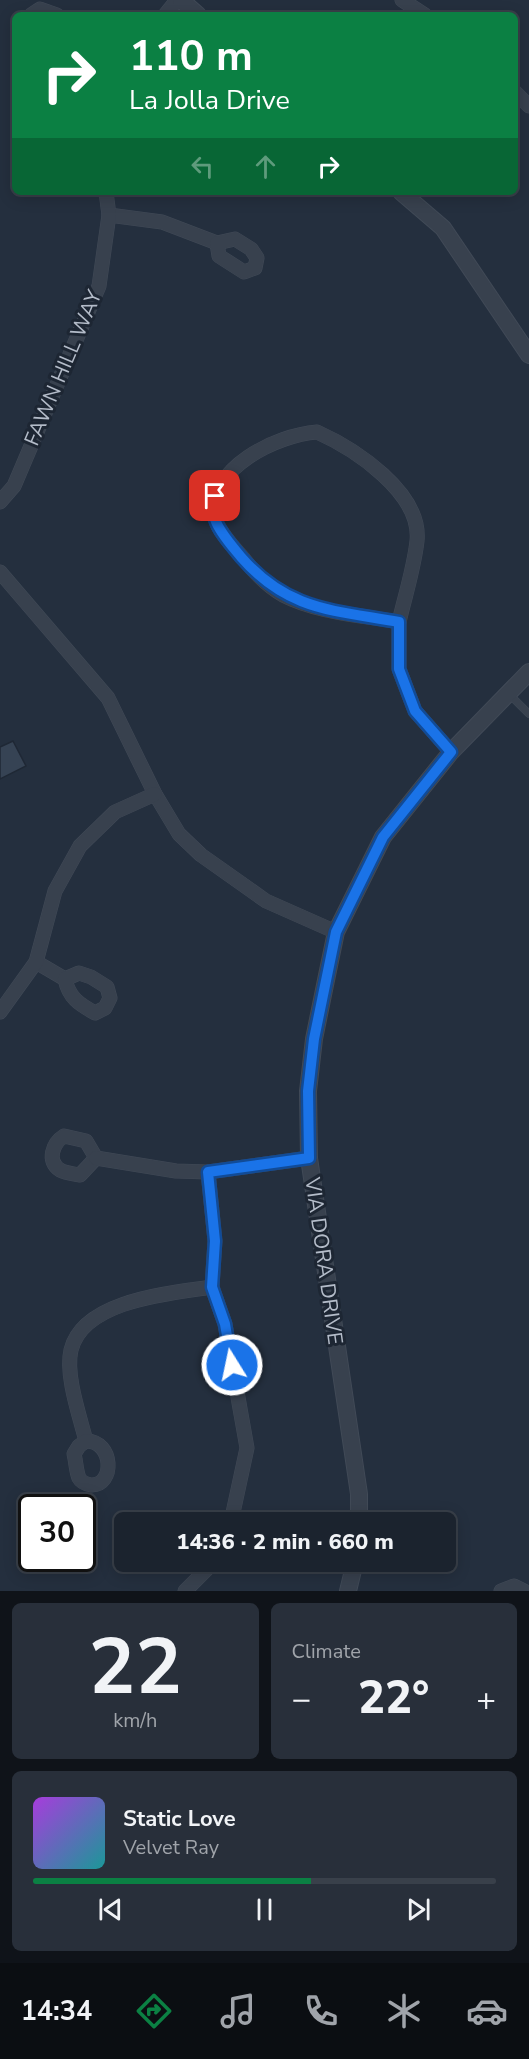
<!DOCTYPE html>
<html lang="en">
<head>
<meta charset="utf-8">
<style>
  body { margin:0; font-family:"Nunito Sans",sans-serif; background:#282f3a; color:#f1f3f6; height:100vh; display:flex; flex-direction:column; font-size:22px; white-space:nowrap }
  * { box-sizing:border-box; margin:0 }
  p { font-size:20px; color:#a0a4aa }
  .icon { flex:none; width:33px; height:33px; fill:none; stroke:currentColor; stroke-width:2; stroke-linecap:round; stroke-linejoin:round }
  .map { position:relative; height:1591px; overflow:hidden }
  .sheet { display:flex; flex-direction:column; gap:12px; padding:12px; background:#0f1319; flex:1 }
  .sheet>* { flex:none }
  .banner { position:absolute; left:12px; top:12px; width:506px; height:183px; border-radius:9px; box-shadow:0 3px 15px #0003,0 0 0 2px #39404a; background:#0b8043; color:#fff; overflow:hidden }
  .speed { position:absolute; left:18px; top:1494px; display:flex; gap:12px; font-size:30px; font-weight:700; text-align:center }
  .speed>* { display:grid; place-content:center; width:78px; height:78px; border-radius:50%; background:#1b232e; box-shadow:0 3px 15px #0003,0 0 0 2px #39404a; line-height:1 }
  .speed .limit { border:3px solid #111; border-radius:9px; background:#fff; color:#111 }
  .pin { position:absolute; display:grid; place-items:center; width:51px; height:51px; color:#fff; margin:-26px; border-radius:12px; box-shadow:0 3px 9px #0006 }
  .me { position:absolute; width:66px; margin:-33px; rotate:350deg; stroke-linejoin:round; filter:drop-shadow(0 0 4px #0008) }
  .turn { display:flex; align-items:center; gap:21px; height:126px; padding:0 18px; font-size:27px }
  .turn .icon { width:78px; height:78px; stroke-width:2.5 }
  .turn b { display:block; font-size:42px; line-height:51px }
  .lanes { display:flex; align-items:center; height:57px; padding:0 18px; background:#0003; justify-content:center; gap:30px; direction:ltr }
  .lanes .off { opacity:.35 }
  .big { font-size:45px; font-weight:800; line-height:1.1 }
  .sheet .tile { flex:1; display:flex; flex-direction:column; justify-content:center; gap:9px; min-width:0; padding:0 21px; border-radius:9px; background:#282f3a }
  .sheet .dial { align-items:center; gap:0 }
  .dial b { font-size:78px; line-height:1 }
  .song { display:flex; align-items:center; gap:18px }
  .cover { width:72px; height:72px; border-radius:9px; background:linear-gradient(135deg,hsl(280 70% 55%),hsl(180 70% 35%)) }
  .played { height:6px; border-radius:3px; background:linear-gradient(90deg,#0b8043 60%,#39404a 60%) }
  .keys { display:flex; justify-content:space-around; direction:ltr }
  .heat { display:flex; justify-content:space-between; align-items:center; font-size:33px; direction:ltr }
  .sheet .tiles { flex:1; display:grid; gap:12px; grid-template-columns:1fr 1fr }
  .tile:last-child { grid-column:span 2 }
  .trip { position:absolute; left:114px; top:1512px; width:342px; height:60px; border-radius:9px; background:#1b232e; box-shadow:0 3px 15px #0003,0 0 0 2px #39404a; font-weight:800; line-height:60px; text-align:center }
  .tabs { display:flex; height:96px; justify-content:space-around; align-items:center; background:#0b0e12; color:#a0a4aa }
  .tabs .icon { width:42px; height:42px }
  .tabs .active { color:#0b8043 }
  .tabs b { font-size:27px; color:#f1f3f6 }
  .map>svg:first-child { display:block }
</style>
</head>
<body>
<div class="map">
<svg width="529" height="1591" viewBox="0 0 529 1591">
  <rect width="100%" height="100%" fill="#242f3e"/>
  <polygon fill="#364354" stroke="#1f2835" stroke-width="1.5" points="13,741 26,766 0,779 0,747"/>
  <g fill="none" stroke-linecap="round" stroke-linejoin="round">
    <g stroke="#414a57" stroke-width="8">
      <polyline id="service" points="508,693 529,714"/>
    </g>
    <g stroke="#414a57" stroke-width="15">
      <g id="minor">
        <polyline points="402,0 425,15"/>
        <polyline points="31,15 40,9 57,15"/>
        <polyline points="165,15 177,0"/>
        <polyline points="514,91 529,106"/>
        <polyline points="109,215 162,222 217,243"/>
        <polygon points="235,239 251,249 257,258 255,268 244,272 219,256 217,243"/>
        <path d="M317,432C355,449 422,493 417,541C414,568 405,596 399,622C361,615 318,613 283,595C267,586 254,572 243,558C234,548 217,530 215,517C207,468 277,435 317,432Z"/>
        <polyline points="0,502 14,486 99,286 109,215 106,192"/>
        <polyline points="0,572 108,698 155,794 179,834 201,855 266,901 336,932"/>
        <polyline points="399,622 399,669 415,711 451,752"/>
        <polyline points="36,962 65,979"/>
        <path d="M79,973L91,977L107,987L110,998L105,1008L95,1013C79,1004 69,998 65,979Z"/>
        <polyline points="0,1012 36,962 55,891 80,846 115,812 155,794"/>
        <path d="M64,1136L86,1141L96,1158L80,1175C74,1174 65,1173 60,1170C46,1161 53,1143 64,1136Z"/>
        <polyline points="96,1158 176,1171 208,1172 309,1158"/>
        <polyline points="208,1172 215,1241 212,1287 225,1324 247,1448 231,1522"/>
        <path d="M86,1441C80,1417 65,1375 71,1350C83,1300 171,1293 212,1287"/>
        <path d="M86,1441C114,1441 115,1486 91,1485C86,1484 81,1482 79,1478C76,1471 76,1461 74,1454L79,1446Z"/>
        <polyline points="185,1591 214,1562"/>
        <polyline points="501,1591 514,1586 524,1591"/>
      </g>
    </g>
    <g stroke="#414a57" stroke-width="18">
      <g id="tertiary">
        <polyline points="181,0 198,15"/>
        <polyline points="401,192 443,228 529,355"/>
        <polyline points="359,1522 359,1494 309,1158 308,1091 314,1039 325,985 336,932 383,837 451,752 529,672"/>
        <polyline points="348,1591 355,1562"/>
      </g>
    </g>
    <use href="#service" stroke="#38414e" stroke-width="7"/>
    <use href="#minor" stroke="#38414e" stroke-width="14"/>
    <use href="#tertiary" stroke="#38414e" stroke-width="16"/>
  </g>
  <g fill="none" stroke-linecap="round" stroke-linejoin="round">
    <g stroke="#114b97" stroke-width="15">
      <path id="route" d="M215,496C215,503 213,513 215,519C219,532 233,547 241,557C288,611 333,610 399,622V669L415,711L451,752L383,837L336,932L314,1039L308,1091L309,1158L208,1172L215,1241L212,1287L225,1324L232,1365"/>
    </g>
    <use href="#route" stroke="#1a73e8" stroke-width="10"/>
  </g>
  <g text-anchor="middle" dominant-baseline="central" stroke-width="6" stroke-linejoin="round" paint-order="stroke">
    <g font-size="21" fill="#b4bcc9" stroke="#1d2633">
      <text transform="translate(63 368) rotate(-67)">FAWN HILL WAY</text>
      <text transform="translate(324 1261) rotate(82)">VIA DORA DRIVE</text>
    </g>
  </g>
</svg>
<div class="speed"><div class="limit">30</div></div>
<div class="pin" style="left:215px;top:496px;background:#d93025"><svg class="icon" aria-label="arrive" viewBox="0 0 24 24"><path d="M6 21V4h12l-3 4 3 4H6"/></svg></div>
<svg class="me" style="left:232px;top:1365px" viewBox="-20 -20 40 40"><circle r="17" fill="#1a73e8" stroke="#fff" stroke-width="3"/><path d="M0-11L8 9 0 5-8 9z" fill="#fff"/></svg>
<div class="trip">14:36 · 2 min · 660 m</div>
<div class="banner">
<div class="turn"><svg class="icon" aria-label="right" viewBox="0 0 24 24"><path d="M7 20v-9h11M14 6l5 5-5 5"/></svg><div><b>110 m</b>La Jolla Drive</div></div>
<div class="lanes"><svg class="icon off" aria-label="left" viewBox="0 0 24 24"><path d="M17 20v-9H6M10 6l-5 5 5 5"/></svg><svg class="icon off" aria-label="ahead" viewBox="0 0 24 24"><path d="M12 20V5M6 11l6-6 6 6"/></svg><svg class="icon" aria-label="right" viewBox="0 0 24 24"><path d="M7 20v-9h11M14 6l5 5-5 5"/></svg></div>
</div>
</div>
<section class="sheet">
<div class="tiles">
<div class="tile dial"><b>22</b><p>km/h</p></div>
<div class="tile"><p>Climate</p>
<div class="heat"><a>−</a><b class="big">22°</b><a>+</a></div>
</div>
<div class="tile">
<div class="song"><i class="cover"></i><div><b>Static Love</b><p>Velvet Ray</p></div></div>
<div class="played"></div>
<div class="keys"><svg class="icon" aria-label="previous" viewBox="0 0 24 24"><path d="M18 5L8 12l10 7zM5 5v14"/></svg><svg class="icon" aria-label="pause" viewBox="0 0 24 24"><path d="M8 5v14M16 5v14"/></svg><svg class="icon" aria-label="next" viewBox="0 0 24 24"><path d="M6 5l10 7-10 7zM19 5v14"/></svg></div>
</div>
</div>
</section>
<nav class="tabs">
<b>14:34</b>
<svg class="icon active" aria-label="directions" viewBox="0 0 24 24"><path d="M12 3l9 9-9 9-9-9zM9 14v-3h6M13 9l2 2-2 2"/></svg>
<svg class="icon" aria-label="music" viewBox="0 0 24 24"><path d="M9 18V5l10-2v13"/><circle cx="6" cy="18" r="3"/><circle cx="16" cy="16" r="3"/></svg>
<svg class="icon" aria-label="phone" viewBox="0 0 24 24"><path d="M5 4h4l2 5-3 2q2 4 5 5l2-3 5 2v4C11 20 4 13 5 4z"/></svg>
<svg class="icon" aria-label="climate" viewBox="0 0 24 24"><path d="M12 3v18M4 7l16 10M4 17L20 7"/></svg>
<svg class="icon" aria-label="car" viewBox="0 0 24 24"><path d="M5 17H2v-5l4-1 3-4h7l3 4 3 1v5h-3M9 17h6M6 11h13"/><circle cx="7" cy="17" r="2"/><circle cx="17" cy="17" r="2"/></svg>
</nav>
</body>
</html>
